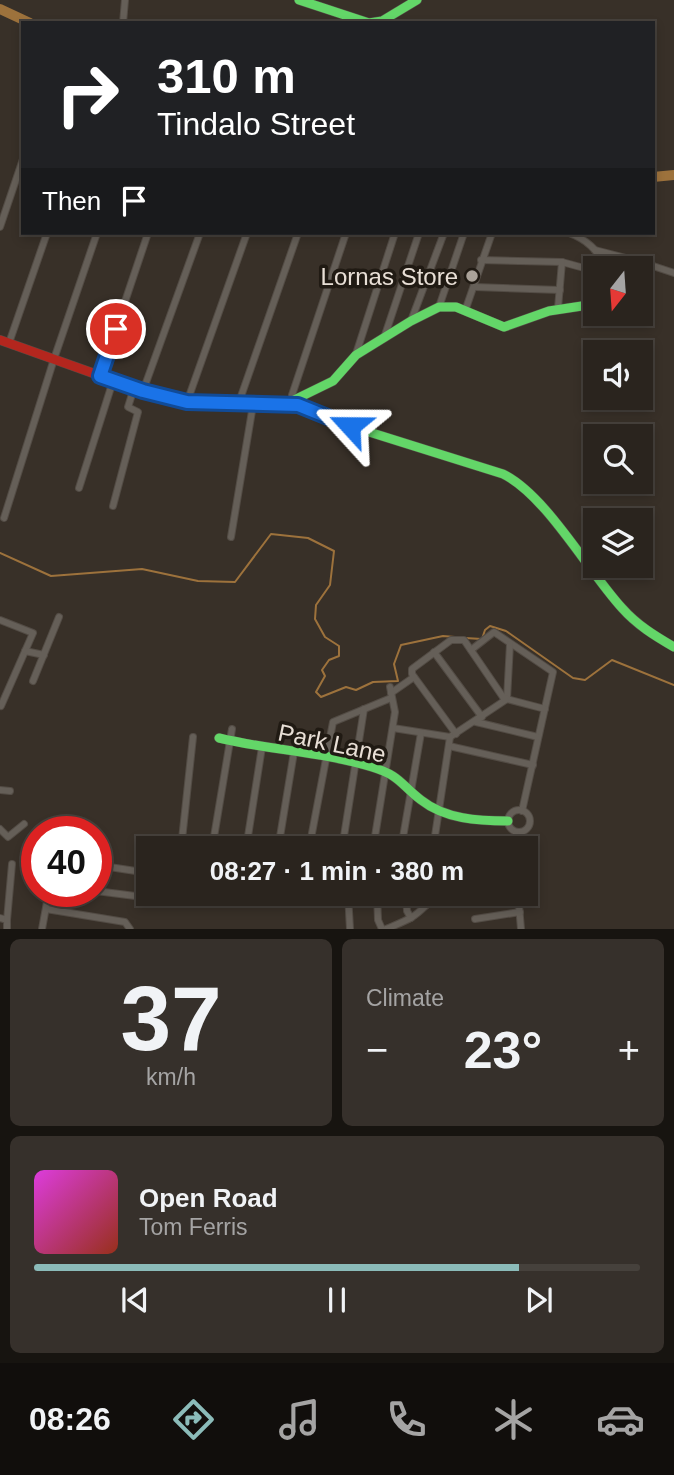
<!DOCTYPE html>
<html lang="en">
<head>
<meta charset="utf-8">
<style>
  body { margin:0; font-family:Arial,sans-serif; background:#36302b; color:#f1f3f6; height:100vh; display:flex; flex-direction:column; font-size:26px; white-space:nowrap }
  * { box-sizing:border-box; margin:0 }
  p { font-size:23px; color:#a5a4a4 }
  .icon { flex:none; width:38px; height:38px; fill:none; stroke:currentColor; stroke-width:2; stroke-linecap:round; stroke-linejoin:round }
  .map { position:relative; height:929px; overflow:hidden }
  .details { display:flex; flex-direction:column; gap:10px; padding:10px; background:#171410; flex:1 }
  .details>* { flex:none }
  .banner { position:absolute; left:21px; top:21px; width:634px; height:214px; border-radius:0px; box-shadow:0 4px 10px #0003,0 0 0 2px #46413c; background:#202124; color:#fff; overflow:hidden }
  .needle { width:46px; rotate:197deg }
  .buttons { position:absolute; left:583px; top:256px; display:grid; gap:14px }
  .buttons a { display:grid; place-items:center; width:70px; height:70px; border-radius:0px; background:#2a241e; box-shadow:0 4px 10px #0003,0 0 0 2px #46413c; font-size:35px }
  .speed { position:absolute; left:21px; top:816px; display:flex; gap:14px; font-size:35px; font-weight:700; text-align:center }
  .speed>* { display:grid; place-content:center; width:91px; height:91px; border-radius:50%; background:#2a241e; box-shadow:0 4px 10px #0003,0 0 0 2px #46413c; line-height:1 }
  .speed .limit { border:10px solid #d22; background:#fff; color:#111 }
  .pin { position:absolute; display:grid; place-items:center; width:60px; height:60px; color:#fff; margin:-30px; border:4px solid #fff; border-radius:50%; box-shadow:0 2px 7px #0007 }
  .me { position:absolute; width:77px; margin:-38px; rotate:294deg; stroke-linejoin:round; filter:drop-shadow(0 0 5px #0008) }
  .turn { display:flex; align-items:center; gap:24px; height:147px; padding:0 21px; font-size:32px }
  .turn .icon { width:91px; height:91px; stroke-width:2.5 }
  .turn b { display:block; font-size:49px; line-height:60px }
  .then { display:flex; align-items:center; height:66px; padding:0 21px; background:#0003; gap:14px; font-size:26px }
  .big { font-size:52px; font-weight:700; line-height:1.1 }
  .details .tile { flex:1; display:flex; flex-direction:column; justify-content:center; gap:10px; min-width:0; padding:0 24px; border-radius:10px; background:#36302b }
  .details .dial { align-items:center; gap:0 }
  .dial b { font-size:91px; line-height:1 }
  .song { display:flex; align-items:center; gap:21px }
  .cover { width:84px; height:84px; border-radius:10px; background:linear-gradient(135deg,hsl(300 70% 55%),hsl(10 70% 35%)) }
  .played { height:7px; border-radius:4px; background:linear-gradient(90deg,#8bbbb9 80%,#46413c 80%) }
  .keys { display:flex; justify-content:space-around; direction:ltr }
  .heat { display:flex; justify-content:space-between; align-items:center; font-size:38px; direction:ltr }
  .details .tiles { flex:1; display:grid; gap:10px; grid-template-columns:1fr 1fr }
  .tile:last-child { grid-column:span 2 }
  .trip { position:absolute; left:136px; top:836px; width:402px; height:70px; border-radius:0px; background:#2a241e; box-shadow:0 4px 10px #0003,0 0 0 2px #46413c; font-weight:700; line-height:70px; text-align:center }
  .tabs { display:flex; height:112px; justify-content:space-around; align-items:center; background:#110e0c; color:#a5a4a4 }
  .tabs .icon { width:49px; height:49px }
  .tabs .current { color:#8bbbb9 }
  .tabs b { font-size:32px; color:#f1f3f6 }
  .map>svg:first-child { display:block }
</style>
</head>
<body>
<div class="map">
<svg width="674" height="929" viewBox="0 0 674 929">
  <rect width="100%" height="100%" fill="#383028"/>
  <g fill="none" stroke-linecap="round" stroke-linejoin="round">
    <g stroke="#9d723c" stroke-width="2">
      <polyline points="0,553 51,576 142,569 198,581 235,582 271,534 308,538 334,551 330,585 316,605 315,619 325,637 339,646 339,656 329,660 322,670 325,676 316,692 321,697 346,687 356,690 373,682 398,681 394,664 401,645 443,636 455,637"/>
      <polyline points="465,638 482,639 485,630 490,626 506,631 573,678 585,680 612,660 674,685"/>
    </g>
    <g stroke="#9d723c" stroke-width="10">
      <polyline points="0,9 30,23"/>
      <polyline points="653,177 674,175"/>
    </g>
    <g stroke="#534c45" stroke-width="8">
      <g id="street">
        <polyline points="123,23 125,0"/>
        <polyline points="0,227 23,159"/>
        <path d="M569,233C583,238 603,251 601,268"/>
        <polyline points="595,250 641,262 674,273"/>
        <polyline points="481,260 562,262 595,271"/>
        <polyline points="475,287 560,290"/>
        <polyline points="643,289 653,266"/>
        <polyline points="439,307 464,233"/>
        <polyline points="558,308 562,262"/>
        <polyline points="465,311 492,233"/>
        <polyline points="411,321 444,233"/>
        <polyline points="384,338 419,233"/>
        <polyline points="9,343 47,233"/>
        <polyline points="356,354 395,233"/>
        <polyline points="100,376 148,233"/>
        <polyline points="143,391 200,233"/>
        <polyline points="187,402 247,233"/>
        <polyline points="293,404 292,395 346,233"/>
        <polyline points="238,405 298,233"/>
        <polyline points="79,488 113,381"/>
        <polyline points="113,506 138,412 128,407 134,388"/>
        <polyline points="4,518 54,359 97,233"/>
        <polyline points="231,537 253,405"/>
        <polyline points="0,620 33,633 1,706"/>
        <polyline points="471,650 494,632 553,672 522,811"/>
        <polyline points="25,651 44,655"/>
        <polyline points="434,652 482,717"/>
        <polyline points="33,681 59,617"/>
        <polyline points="391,693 414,677"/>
        <polyline points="507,699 510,644"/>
        <polyline points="507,699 545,709"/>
        <polyline points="476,722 538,737"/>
        <polyline points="393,728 450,737 507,699"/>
        <polyline points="456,734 412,674 412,669 451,640 464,640 505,700"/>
        <polyline points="449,746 533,765"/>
        <polyline points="0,790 10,791"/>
        <circle cx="519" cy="821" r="11"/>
        <polyline points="0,829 8,837 24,824"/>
        <polyline points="181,849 193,737"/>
        <polyline points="212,849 232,729"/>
        <polyline points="246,849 262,747"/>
        <polyline points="278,849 294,752"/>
        <polyline points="309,849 333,722 391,698"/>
        <polyline points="342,849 364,709"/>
        <path d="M351,849C376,845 397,841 422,849"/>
        <polyline points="373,849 395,712 390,687"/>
        <polyline points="401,849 421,733"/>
        <polyline points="433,849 450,737"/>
        <polyline points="515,849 516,832"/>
        <polyline points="96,865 149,873"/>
        <polyline points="96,891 159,899 166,894"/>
        <polyline points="348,894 350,929"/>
        <polyline points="377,894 378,920 382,929"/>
        <polyline points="406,894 407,911 411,918"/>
        <polyline points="518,894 521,929"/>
        <polyline points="46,909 125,922 130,929"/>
        <polyline points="0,918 7,920 7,929"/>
        <polyline points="475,919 520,912"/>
        <polyline points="7,920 12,864"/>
        <polyline points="42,929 49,891"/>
        <path d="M386,929C395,925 404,922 412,917C423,911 432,896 444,894"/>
      </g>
    </g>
    <g stroke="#534c45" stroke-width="10">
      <g id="fast">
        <polyline points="299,0 369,23 382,21 417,0"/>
        <polyline points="292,401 333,381 356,355 411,321 439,307 456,307 504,327 549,311 595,304"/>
        <path d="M254,404L298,405L350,426L503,474C546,495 588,571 622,608C637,625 655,636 674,647"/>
        <path d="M219,738C269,750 323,752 372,767C401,776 400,784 421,800C445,819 478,821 508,821"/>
      </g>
    </g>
    <g stroke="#534c45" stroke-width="10">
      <polyline id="jam" points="0,340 143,391 187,402 254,404"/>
    </g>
    <use href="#street" stroke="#655f58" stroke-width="6"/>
    <use href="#fast" stroke="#63d668" stroke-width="9"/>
    <use href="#jam" stroke="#b3261e" stroke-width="9"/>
  </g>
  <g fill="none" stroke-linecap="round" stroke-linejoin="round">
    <g stroke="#114b97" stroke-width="18">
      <polyline id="route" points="116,329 100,376 143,391 187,402 298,405 350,426"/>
    </g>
    <use href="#route" stroke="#1a73e8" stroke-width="12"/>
  </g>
  <circle fill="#aaa299" stroke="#201a13" stroke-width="2.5" cx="472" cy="276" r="7"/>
  <g text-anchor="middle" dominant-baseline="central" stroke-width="7" stroke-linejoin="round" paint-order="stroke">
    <g font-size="24" fill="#e8dfd6" stroke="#201a13" text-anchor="end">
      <text x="458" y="276">Lornas Store</text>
    </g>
    <g font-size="24" fill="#e8dfd6" stroke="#201a13">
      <text transform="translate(332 743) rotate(12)">Park Lane</text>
    </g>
  </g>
</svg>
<div class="buttons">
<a><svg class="needle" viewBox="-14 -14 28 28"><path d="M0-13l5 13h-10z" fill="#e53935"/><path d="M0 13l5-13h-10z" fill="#a5a4a4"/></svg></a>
<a><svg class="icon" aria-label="sound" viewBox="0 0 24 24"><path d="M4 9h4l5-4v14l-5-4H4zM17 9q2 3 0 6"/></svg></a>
<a><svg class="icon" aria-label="search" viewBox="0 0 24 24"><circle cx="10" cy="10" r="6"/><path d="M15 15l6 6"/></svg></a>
<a><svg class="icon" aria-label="layers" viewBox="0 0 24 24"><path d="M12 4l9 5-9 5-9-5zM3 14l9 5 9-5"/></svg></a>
</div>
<div class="speed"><div class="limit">40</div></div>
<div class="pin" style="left:116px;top:329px;background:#d93025"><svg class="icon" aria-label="arrive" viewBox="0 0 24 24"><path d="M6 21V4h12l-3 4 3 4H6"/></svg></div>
<svg class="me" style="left:350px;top:426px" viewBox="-20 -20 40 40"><path d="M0-17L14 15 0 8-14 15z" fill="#1a73e8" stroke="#fff" stroke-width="4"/></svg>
<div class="trip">08:27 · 1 min · 380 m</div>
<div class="banner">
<div class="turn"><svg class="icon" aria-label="right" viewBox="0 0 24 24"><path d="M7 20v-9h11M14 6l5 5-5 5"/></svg><div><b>310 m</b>Tindalo Street</div></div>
<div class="then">Then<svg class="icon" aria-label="arrive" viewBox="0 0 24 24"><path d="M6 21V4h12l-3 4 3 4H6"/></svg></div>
</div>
</div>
<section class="details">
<div class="tiles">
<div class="tile dial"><b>37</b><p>km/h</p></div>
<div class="tile"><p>Climate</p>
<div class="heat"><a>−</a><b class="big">23°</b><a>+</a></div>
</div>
<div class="tile">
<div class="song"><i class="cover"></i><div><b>Open Road</b><p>Tom Ferris</p></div></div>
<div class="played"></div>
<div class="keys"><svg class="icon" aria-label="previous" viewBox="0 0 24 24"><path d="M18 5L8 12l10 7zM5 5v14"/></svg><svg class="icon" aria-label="pause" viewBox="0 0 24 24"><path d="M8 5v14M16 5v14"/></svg><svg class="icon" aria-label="next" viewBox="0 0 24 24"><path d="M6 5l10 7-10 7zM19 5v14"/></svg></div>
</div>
</div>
</section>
<nav class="tabs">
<b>08:26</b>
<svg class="icon current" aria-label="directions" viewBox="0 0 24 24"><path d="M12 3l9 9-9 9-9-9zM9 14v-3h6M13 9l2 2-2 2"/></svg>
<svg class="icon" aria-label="music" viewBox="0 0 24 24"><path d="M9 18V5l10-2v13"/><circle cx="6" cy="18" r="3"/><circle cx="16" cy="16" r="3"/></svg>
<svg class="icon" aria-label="phone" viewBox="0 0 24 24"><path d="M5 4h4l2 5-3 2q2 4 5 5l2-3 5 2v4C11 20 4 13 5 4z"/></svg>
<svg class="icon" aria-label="climate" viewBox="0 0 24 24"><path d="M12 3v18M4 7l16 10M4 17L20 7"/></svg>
<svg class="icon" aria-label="car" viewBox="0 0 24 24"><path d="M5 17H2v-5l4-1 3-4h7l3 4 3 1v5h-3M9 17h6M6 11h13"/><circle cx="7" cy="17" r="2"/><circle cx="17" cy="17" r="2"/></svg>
</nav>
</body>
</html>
